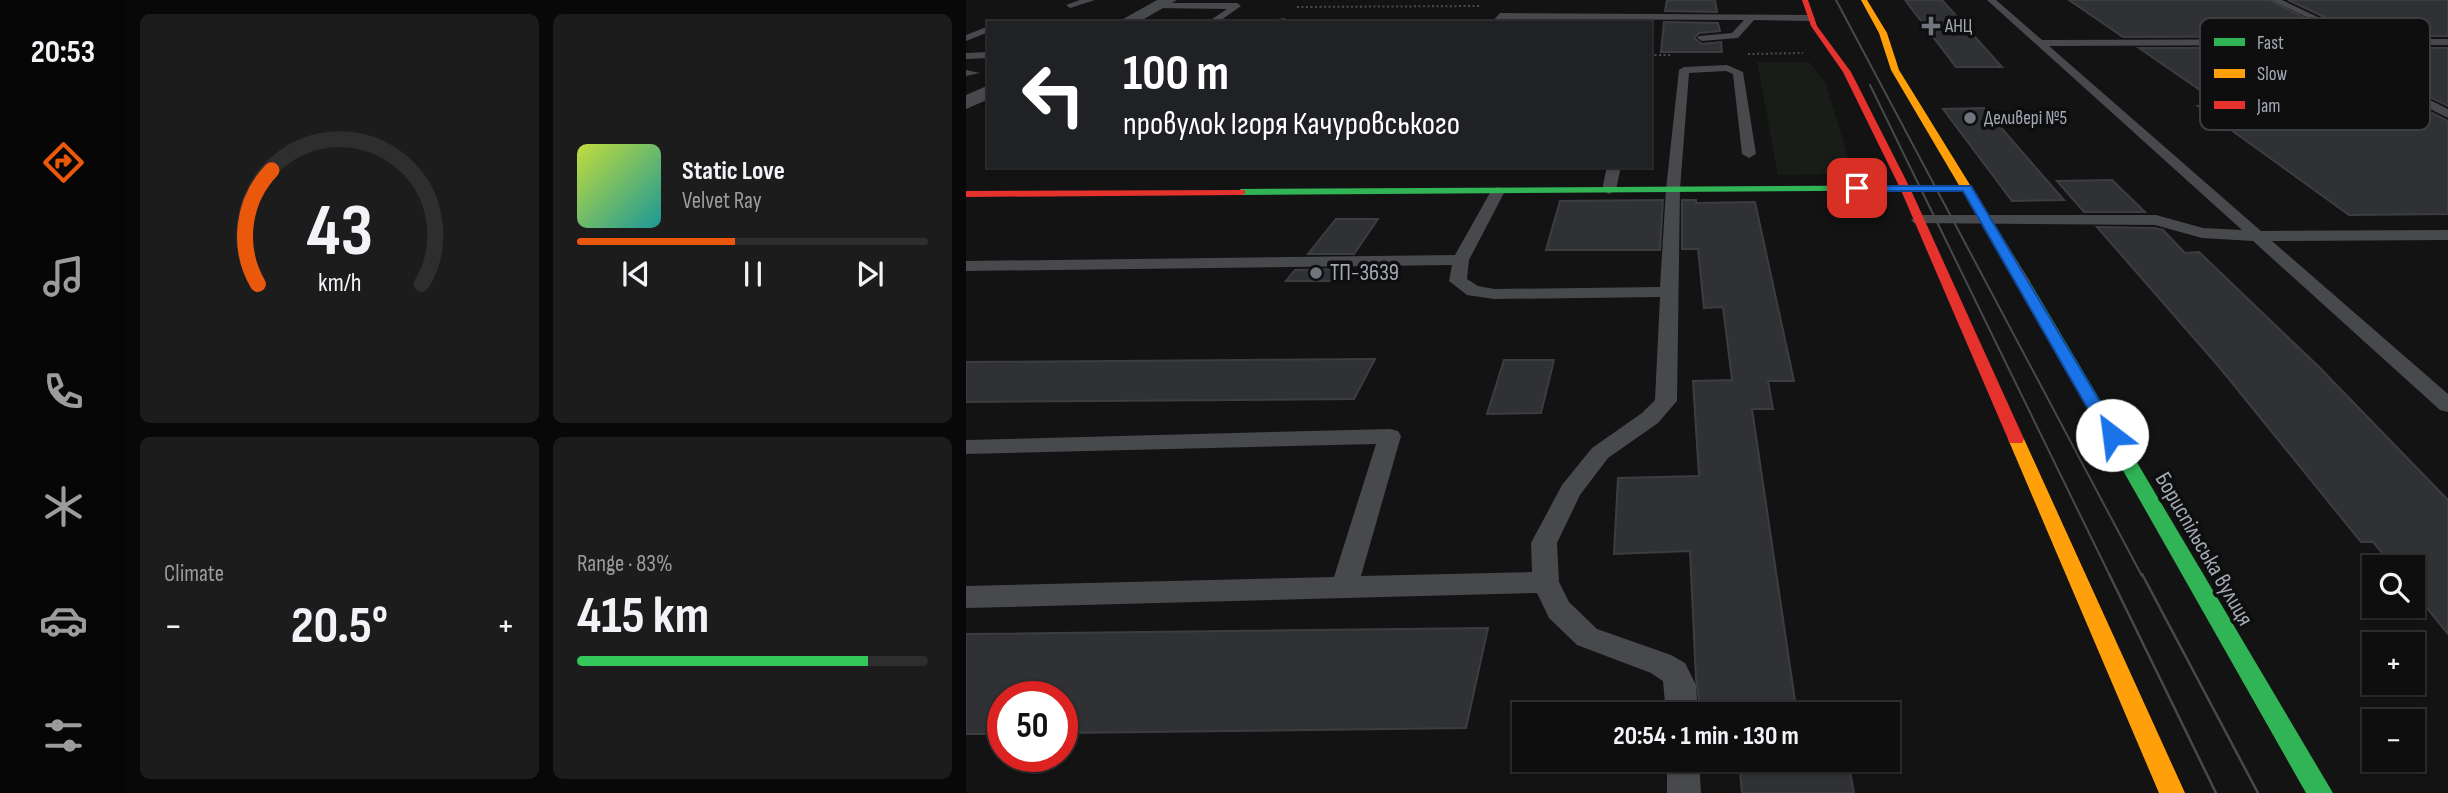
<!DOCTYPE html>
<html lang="en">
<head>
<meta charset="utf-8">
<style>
  body { margin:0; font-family:"Sofia Sans Condensed",sans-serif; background:#1c1c1d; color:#f1f3f6; height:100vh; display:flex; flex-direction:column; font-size:26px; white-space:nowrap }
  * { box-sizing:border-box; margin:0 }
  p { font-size:23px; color:#9b9c9e }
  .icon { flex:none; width:38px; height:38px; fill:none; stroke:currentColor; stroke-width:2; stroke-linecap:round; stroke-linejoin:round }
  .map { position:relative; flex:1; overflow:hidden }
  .side { display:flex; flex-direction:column; gap:14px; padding:14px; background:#080808; width:840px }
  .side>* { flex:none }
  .top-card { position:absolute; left:21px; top:21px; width:665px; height:147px; border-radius:0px; box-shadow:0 2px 5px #0004,0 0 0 2px #2e2e2f; background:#202124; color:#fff; overflow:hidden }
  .fabs { position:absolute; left:1396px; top:555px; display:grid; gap:14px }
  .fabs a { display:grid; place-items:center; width:63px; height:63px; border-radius:0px; background:#0e0e0f; box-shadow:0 2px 5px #0004,0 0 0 2px #2e2e2f; font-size:35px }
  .speed { position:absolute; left:21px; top:681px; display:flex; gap:14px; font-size:35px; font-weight:700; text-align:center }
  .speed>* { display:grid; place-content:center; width:91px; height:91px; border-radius:50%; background:#0e0e0f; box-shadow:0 2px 5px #0004,0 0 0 2px #2e2e2f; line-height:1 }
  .speed .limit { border:10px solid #d22; background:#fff; color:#111 }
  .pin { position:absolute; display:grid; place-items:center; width:60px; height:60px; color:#fff; margin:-30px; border-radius:14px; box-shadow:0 4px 10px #0006 }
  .me { position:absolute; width:77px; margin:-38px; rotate:330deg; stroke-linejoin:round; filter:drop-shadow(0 0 5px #0008) }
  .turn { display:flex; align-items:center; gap:24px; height:147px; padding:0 21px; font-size:32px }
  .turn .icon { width:91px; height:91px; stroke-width:2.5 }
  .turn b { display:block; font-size:49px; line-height:60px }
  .big { font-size:52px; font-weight:700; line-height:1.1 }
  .side .widget { flex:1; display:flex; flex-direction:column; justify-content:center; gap:10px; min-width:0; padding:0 24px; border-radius:10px; background:#1c1c1d }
  .side .dial { align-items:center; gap:0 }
  .dial svg { height:182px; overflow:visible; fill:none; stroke:#2e2e2f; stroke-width:7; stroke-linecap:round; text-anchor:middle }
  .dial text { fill:#f1f3f6; stroke:none }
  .song { display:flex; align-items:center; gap:21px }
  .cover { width:84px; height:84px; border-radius:10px; background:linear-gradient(135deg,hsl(70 70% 55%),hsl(180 70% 35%)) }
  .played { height:7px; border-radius:4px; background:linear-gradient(90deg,#ea580c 45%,#2e2e2f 45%) }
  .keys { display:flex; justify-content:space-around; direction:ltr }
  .heat { display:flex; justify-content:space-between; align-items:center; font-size:38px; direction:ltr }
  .charge { height:10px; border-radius:5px; background:linear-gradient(90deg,#34c759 83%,#2e2e2f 0) }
  .side .tiles { flex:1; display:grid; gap:14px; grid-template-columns:repeat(2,1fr) }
  .trip { position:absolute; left:546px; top:702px; width:388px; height:70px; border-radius:0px; background:#0e0e0f; box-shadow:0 2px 5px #0004,0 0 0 2px #2e2e2f; font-weight:700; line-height:70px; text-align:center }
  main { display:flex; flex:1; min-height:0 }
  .dock { display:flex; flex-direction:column; width:126px; justify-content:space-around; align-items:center; background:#060606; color:#9b9c9e }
  .dock .icon { width:49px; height:49px }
  .dock .current { color:#ea580c }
  .dock b { font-size:32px; color:#f1f3f6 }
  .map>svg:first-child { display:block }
</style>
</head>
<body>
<main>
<nav class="dock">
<b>20:53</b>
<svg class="icon current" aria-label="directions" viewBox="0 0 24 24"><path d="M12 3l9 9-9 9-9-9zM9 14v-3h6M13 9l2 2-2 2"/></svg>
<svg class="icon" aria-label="music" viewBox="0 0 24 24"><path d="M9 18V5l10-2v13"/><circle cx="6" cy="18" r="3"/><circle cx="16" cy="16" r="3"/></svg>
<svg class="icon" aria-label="phone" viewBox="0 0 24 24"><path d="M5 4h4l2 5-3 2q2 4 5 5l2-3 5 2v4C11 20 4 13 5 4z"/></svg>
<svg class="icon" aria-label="climate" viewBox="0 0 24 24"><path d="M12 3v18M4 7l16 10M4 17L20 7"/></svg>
<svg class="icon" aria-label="car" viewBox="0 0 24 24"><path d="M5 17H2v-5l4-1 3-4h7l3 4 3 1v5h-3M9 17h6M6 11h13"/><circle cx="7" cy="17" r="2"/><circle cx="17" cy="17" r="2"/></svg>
<svg class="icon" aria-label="filters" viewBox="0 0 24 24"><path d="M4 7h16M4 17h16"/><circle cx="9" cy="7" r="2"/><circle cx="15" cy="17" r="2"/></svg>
</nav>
<section class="side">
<div class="tiles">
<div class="widget dial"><svg viewBox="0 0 100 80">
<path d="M14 69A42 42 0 1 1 86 69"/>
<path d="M14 69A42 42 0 0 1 20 19" stroke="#ea580c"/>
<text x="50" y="56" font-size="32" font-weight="700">43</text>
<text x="50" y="72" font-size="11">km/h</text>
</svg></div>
<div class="widget">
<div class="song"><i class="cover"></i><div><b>Static Love</b><p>Velvet Ray</p></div></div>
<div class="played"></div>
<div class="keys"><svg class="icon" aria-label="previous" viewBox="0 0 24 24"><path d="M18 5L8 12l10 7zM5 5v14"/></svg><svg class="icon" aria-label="pause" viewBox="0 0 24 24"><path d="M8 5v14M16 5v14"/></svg><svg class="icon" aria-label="next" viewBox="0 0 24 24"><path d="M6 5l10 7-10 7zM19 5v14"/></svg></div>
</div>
<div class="widget"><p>Climate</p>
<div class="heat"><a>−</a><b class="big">20.5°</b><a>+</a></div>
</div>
<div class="widget"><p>Range · 83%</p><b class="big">415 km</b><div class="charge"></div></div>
</div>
</section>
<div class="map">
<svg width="1482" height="793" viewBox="0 0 1482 793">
  <rect width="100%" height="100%" fill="#131314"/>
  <polygon fill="#181d18" points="791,62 843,62 860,84 887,174 812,175"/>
  <g fill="#303134" stroke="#3c3d40" stroke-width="2">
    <polygon points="701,0 749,0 751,12 699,11"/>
    <polygon points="939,0 976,0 1036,67 990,67"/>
    <polygon points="1103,0 1303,0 1375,36 1157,37"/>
    <polygon points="1322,0 1482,0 1482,36 1399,36"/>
    <polygon points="698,22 752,23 754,31 733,33 728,38 736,44 755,42 756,52 695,52"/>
    <polygon points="1173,48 1339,48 1482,121 1482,214 1383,215 1232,106 1257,106"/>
    <polygon points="1364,48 1482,48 1482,106"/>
    <polygon points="1018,108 1098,200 1046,201 977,109"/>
    <polygon points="1146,180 1179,212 1118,212 1091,181"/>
    <polygon points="697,200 694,250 580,250 594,201"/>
    <polygon points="716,200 730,200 730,203 789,202 828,381 802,381 807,409 786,409 831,714 735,714 730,679 724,551 648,554 652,478 733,476 727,381 766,380 757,307 738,308 732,249 716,249"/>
    <polygon points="370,219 412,219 388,254 342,254"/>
    <polygon points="1131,227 1189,228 1197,230 1219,253 1233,252 1352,366 1482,500 1482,634 1447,591 1447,567 1428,567 1407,542 1395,542 1254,368"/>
    <polygon points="377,269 369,281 320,281 329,270"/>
    <polygon points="409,359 388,399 0,402 0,362"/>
    <polygon points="538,360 588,360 575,413 521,414"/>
    <polygon points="522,628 500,728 96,733 96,696 37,696 37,734 0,734 0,634"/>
    <polygon points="773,760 882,760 888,793 776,793"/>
  </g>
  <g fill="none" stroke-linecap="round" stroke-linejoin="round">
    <g stroke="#494b4f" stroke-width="2" stroke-dasharray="2 2.5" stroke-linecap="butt">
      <polyline points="331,7 515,6"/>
      <polyline points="782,54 837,53"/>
      <polyline points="684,55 704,55"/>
    </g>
    <g fill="#48494d" fill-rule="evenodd">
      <polygon points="114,0 129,0 104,8 100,5"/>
      <polygon points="1021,0 1030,0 1076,40 1386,39 1305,0 1316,0 1398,39 1482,39 1482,45 1353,45 1482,109 1482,118 1340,45 1083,46 1295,231 1482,230 1482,240 1306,241 1482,394 1482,412 1474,410 1287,241 1236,238 1189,225 948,223 945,220 953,215 1190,215 1237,228 1276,230"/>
      <polygon points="191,3 271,3 275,6 251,23 240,23 261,9 188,8"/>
      <polygon points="534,13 845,15 849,18 845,21 788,20 772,38 736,41 731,38 733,36 766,33 778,20 537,19 534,23 525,23"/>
      <polygon points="319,18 319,22 316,23 287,23"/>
      <polygon points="23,26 23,32 0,41 0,35"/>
      <polygon points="23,52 23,58 0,59 0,53"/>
      <polygon points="761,65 777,72 790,154 783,158 776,154 767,74 760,71 723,73 714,189 711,401 692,423 642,458 614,495 591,543 593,582 603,602 631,629 705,655 719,663 730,685 732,714 700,714 697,681 685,673 611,645 583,618 571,593 0,608 0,586 368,577 410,444 0,454 0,440 424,429 432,431 435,436 395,576 566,572 565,543 596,485 626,448 676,413 689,400 694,297 528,299 501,295 483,281 486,265 0,271 0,261 489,255 525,191 532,187 539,191 503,260 501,279 512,286 528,289 694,287 700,189 713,70 718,67"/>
      <polygon points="0,70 14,73 0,76"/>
      <polygon points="641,166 655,166 650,190 643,194 636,190"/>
      <polygon points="701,760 733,760 735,793 701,793"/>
    </g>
    <g fill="#48494d" fill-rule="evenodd">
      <polygon points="191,0 211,0 171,23 150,23"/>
      <polygon points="23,85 23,99 0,109 0,95"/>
    </g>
    <g fill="#30b455" fill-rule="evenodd">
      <polygon points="1001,185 1006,188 1005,190 275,195 270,192 275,189"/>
      <polygon points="1057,278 1064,282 1367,793 1340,793 1050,282"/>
    </g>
    <g fill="#ff9f0a" fill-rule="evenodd">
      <polygon points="895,0 901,0 921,33 933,70 1064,282 1062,285 1052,285 1050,282 925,70 913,33"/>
      <polygon points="1050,434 1058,439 1219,793 1193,793 1042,439"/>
    </g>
    <g fill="#e5322d" fill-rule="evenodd">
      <polygon points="836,0 842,0 851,26 885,72 944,188 1058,439 1056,443 1044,443 1042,439 934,188 877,72 845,26"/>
      <polygon points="279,190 279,194 275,195 0,197 0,191"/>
    </g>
    <g stroke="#48494c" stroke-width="2">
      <polyline points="870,0 1176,576"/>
      <polyline points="904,85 1144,576"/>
    </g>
    <g stroke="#48494c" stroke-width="2.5">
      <polyline points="1143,574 1250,793"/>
      <polyline points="1176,574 1292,793"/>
    </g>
  </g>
  <polygon fill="#1a73e8" stroke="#114b97" stroke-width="2" points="887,186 1005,186 1154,435 1152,439 1146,441 1137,435 997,191 891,191 887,190"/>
  <g fill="#71757d" stroke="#0e0e0f" stroke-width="2.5">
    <path d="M961.5 15.5h7v7h7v7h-7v7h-7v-7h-7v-7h7z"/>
    <circle cx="1004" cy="118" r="7"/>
    <circle cx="350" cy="273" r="7"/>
  </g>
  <g text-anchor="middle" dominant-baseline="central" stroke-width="7" stroke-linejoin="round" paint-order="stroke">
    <g font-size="19" fill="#a4aab5" stroke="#0e0e0f" text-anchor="start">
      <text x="979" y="26">АНЦ</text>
      <text x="1018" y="118">Деливері №5</text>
    </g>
    <g font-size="23" fill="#a4aab5" stroke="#0e0e0f" text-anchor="start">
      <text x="364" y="273">ТП-3639</text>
    </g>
    <g font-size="23" fill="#a4aab5" stroke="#0e0e0f">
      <text transform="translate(1238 549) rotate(60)">Бориспільська вулиця</text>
    </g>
  </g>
  <rect x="1234" y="18" width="230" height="112" rx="10" fill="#0e0e0f" stroke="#3b3d41" stroke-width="2"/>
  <rect x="1248" y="38" width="31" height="8" fill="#30b455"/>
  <rect x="1248" y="69" width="31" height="9" fill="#ff9f0a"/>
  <rect x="1248" y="101" width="31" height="8" fill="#e5322d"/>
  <g font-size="19" fill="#a4aab5">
    <text x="1291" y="49">Fast</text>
    <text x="1291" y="80">Slow</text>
    <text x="1291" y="112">Jam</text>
  </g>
</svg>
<div class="fabs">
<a><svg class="icon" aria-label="search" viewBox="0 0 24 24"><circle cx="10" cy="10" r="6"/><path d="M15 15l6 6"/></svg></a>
<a>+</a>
<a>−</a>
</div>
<div class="speed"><div class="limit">50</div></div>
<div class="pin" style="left:891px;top:188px;background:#d93025"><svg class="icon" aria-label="arrive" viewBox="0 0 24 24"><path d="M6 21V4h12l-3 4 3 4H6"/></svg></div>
<svg class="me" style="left:1146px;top:435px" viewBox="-20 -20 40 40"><circle r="19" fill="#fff"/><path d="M0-13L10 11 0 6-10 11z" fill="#1a73e8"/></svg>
<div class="trip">20:54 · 1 min · 130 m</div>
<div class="top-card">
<div class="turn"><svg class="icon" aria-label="left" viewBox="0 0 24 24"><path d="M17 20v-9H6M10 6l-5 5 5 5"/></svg><div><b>100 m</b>провулок Ігоря Качуровського</div></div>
</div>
</div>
</main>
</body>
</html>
